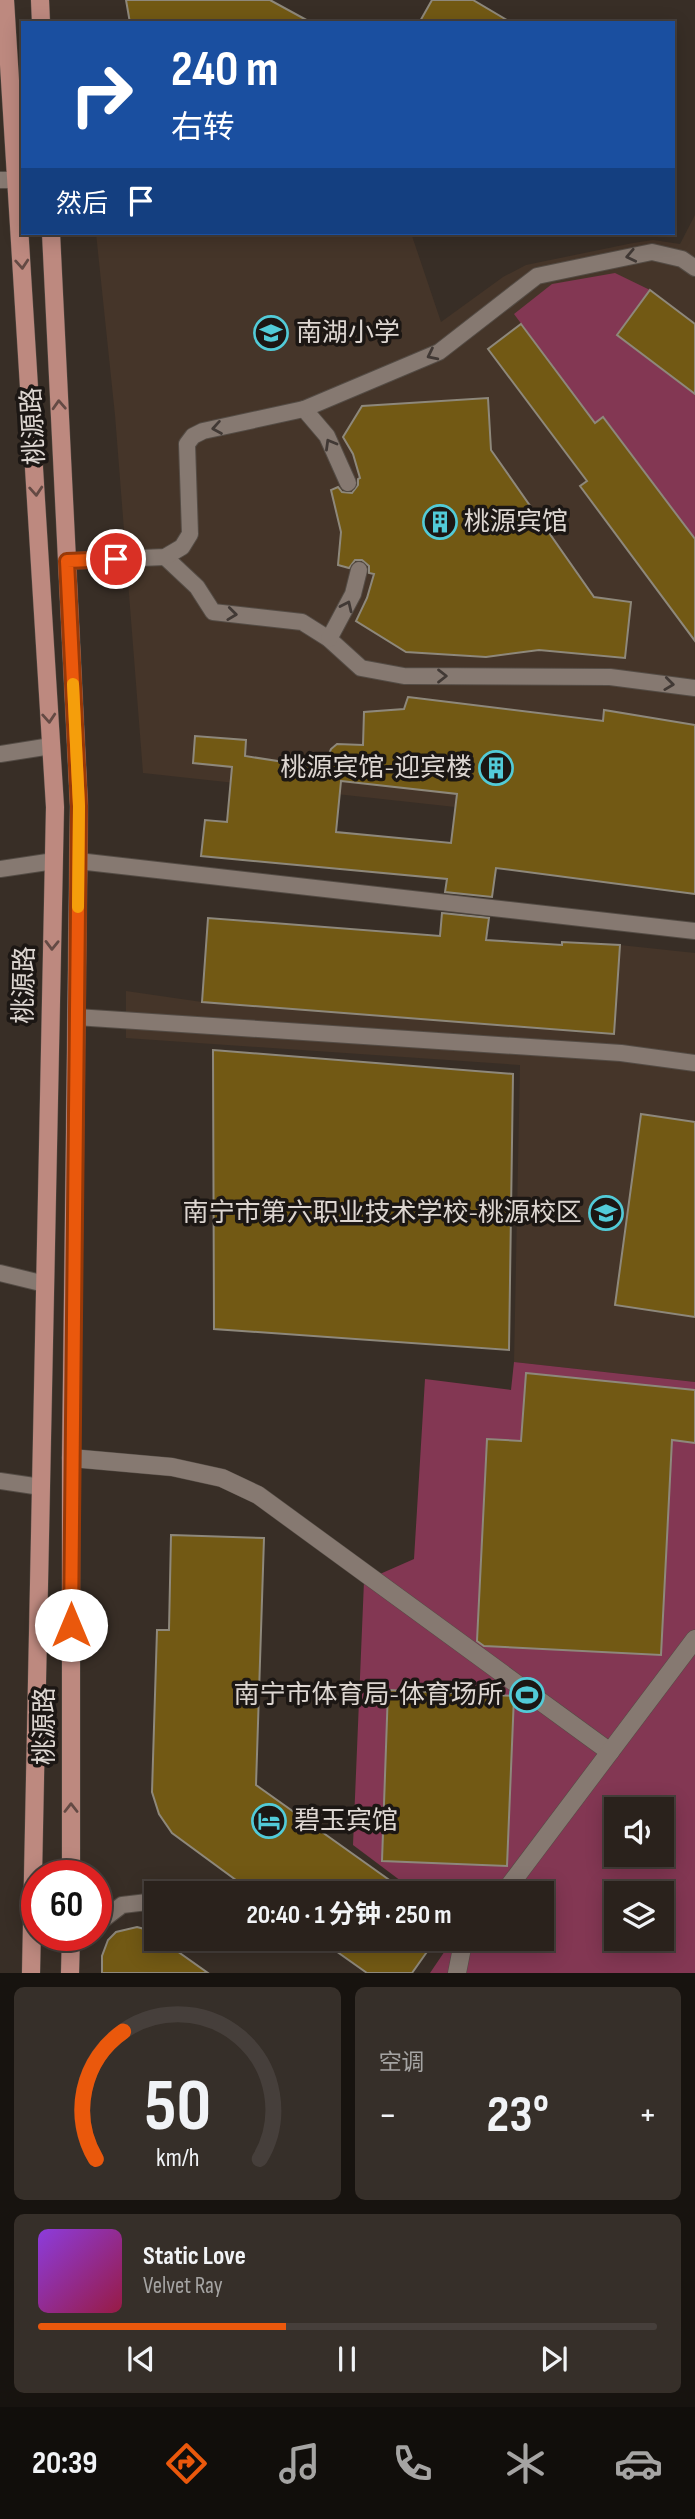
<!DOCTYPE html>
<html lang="zh">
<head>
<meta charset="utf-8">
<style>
  body { margin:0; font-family:"Sofia Sans Condensed","Noto Sans SC",sans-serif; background:#362f29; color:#f1f3f6; height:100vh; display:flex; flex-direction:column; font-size:26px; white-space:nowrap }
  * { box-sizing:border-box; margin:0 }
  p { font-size:23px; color:#a5a4a3 }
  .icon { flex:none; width:38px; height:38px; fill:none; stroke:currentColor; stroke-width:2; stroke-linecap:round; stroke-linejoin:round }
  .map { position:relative; height:1973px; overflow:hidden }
  .drawer { display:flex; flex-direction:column; gap:14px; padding:14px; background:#17130f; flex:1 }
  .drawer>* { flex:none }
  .banner { position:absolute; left:21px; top:21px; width:654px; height:214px; border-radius:0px; box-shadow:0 4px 18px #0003,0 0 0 2px #463f3b; background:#1a4fa0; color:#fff; overflow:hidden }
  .buttons { position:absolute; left:604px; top:1797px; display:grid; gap:14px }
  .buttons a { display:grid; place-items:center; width:70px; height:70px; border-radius:0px; background:#2a221c; box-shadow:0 4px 18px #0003,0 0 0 2px #463f3b; font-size:35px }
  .speed { position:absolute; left:21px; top:1860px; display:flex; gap:14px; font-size:35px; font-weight:700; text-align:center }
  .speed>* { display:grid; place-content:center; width:91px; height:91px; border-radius:50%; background:#2a221c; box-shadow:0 4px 18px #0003,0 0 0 2px #463f3b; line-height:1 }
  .speed .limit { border:10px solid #d22; background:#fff; color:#111 }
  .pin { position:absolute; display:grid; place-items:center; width:60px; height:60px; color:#fff; margin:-30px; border:4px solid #fff; border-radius:50%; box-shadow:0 2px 7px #0007 }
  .me { position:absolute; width:77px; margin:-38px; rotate:0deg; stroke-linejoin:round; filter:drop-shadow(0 0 5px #0008) }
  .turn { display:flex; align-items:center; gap:24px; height:147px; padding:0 35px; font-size:32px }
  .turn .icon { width:91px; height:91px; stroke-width:2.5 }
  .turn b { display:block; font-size:49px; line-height:60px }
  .then { display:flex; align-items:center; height:66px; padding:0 35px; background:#0003; gap:14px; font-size:26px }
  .big { font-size:52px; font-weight:700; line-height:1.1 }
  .drawer .card { flex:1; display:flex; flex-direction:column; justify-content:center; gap:10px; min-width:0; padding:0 24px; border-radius:10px; background:#362f29 }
  .drawer .dial { align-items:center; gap:0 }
  .dial svg { height:182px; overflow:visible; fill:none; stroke:#463f3b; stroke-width:7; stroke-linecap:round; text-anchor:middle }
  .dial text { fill:#f1f3f6; stroke:none }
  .song { display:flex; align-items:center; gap:21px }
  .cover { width:84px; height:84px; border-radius:10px; background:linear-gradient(135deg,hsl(270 70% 55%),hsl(340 70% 35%)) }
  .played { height:7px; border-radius:4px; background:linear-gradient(90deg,#ea580c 40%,#463f3b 40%) }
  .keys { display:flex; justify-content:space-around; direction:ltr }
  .heat { display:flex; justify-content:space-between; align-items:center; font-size:38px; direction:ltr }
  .drawer .tiles { flex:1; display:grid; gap:14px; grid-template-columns:1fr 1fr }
  .card:last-child { grid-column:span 2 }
  .trip { position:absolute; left:144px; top:1881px; width:410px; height:70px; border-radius:0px; background:#2a221c; box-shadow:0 4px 18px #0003,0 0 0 2px #463f3b; font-weight:700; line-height:70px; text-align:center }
  .tab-bar { display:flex; height:112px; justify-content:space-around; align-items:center; background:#110e0b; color:#a5a4a3 }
  .tab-bar .icon { width:49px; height:49px }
  .tab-bar .on { color:#ea580c }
  .tab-bar b { font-size:32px; color:#f1f3f6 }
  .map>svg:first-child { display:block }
</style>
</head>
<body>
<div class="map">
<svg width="695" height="1973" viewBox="0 0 695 1973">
  <rect width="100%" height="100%" fill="#382e26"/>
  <g fill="#453529">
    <polygon points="695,215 695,833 143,773 115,415 96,233 411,233 441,322 503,277 526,265 633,243 653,240 680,244"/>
    <polygon points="620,945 695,953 695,1382 514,1362 520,1065 126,1038 126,991 202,1002 614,1034"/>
  </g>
  <g fill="#833753" fill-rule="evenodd">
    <polygon points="615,273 650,290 617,335 695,394 695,539 604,417 595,423 514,314 552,284"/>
    <path d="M514,1362L695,1382V1973H430L453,1939H541V1894L417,1893L353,1845L364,1581L414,1559L425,1379L511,1390ZM616,1810H662V1855H616ZM616,1894H662V1939H616Z"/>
  </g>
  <g fill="#725914" stroke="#8e887b" stroke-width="2" fill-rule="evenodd">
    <polygon points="126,0 270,0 312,23 130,23"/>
    <polygon points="432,0 473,0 512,23 419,23"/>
    <polygon points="650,290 695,324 695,394 617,335"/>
    <polygon points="521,324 595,423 603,417 695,539 695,641 580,486 587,481 488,349"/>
    <polygon points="488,398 491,450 594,597 631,602 625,658 539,650 486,657 406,652 356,621 367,598 374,574 369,573 369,566 362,560 355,560 349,568 338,565 341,532 331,490 338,487 342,492 352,493 358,485 358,479 360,478 353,454 343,437 362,406"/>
    <path d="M408,697L603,721L604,710L695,725V894L496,868L492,897L445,892L447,879L201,856L205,820L227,822L232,767L193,763L195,736L246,740L245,756L323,768L331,749L337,744L363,745L364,712L404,709ZM341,781L457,794L451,843L336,832Z"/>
    <polygon points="442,913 489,918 486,940 562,945 562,942 620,945 614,1034 202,1002 208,918 440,936"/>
    <polygon points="213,1050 513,1074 509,1350 214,1329"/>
    <polygon points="641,1114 695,1122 695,1317 615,1305"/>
    <polygon points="526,1373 695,1390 695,1443 672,1440 661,1655 484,1646 477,1641 487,1439 521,1441"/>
    <polygon points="171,1535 264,1538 256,1785 409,1894 255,1894 172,1833 159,1814 152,1792 157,1630 169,1630"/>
    <polygon points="388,1690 514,1696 507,1866 382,1861"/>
    <polygon points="137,1927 148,1930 156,1936 156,1939 160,1939 208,1973 102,1973 102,1956 108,1940 116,1932"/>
    <polygon points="319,1939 436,1939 412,1973 367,1973"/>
  </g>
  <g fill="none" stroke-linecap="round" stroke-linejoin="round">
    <g stroke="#544c45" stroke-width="18">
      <g id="lane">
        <polyline points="0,180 16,180"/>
        <polyline points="304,409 327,436 348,483"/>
        <polyline points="165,557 197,587 213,612 302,622 329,639 361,668 404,676 610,677 695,688"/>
        <polyline points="67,561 165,557 182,547 190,534 187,444 193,436 203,431 304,409 439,352 537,276 652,252 682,259 695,268"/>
        <polyline points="329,639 353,594 359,570"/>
        <polyline points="0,754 51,746"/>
        <polyline points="78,861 695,931"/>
        <polyline points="0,869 54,861"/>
        <polyline points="76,1017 621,1053 695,1063"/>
        <polyline points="0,1273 45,1284"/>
        <polyline points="0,1481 41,1487"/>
        <polyline points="96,1925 122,1905 156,1901"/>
      </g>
    </g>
    <g stroke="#544c45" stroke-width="19">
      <g id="street">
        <polyline points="71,1458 172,1467 222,1478 258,1495 610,1752"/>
        <polyline points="503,1894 695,1639"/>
        <polyline points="457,1973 462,1948 468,1939"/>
      </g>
    </g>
    <g stroke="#544c45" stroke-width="19">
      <g id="primary">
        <polyline points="5,0 55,807 31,1973"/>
        <polyline points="40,0 41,23"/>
        <polyline points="51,233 79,806 71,1458 71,1876"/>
        <polyline points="70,1973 71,1936"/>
      </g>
    </g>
    <use href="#lane" stroke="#867971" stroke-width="16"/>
    <use href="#street" stroke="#867971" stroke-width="18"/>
    <use href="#primary" stroke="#bd897f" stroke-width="18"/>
  </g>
  <defs><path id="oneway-chevron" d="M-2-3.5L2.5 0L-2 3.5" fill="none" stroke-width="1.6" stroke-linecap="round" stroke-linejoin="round" transform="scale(1.75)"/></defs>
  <g stroke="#413935">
    <use href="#oneway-chevron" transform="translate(631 256) rotate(168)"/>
    <use href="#oneway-chevron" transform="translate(432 355) rotate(154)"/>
    <use href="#oneway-chevron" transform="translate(217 428) rotate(170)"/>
    <use href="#oneway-chevron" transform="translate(330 444) rotate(-120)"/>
    <use href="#oneway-chevron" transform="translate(347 606) rotate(-65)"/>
    <use href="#oneway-chevron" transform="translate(232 614) rotate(7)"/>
    <use href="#oneway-chevron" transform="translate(442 676)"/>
    <use href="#oneway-chevron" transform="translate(669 684) rotate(7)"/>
  </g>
  <g stroke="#644a44">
    <use href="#oneway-chevron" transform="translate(22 264) rotate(86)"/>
    <use href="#oneway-chevron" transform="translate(59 405) rotate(-93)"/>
    <use href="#oneway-chevron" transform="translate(36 491) rotate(86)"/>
    <use href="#oneway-chevron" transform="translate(49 718) rotate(86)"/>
    <use href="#oneway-chevron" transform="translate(52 945) rotate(91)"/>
    <use href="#oneway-chevron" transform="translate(71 1808) rotate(-90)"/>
  </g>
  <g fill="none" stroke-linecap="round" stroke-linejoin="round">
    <g stroke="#983908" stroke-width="18">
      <polyline id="route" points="71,1625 79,806 67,561 116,559"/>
    </g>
    <use href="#route" stroke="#ea580c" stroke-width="12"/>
    <polyline stroke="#f59e0b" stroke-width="12" points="73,684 79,806 78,907"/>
  </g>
  <defs>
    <g id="school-ring" transform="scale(1.75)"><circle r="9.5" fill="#1c1714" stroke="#52cbd8" stroke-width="1.5"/><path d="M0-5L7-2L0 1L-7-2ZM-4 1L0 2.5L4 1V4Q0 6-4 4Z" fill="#52cbd8"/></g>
    <g id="building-ring" transform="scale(1.75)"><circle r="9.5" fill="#1c1714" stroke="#52cbd8" stroke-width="1.5"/><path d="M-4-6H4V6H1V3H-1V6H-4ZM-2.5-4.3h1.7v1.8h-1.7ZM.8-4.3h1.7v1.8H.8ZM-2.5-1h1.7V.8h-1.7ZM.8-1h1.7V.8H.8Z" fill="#52cbd8"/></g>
    <g id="stadium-ring" transform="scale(1.75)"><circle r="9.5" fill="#1c1714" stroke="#52cbd8" stroke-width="1.5"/><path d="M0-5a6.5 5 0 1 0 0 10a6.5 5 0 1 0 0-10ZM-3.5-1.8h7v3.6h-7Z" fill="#52cbd8"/></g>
    <g id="hotel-ring" transform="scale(1.75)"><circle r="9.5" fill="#1c1714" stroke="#52cbd8" stroke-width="1.5"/><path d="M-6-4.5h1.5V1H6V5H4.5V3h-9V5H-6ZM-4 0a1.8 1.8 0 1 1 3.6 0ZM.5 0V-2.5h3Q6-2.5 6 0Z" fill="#52cbd8"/></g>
  </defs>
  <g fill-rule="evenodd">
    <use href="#school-ring" x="271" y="333"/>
    <use href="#building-ring" x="440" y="522"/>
    <use href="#building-ring" x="496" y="768"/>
    <use href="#school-ring" x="606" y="1213"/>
    <use href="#stadium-ring" x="527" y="1695"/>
    <use href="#hotel-ring" x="269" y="1821"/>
  </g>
  <g text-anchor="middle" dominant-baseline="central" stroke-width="7" stroke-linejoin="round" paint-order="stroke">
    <g font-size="26" fill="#ddd6d1" stroke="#1c1714" text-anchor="start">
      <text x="296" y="333">南湖小学</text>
      <text x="464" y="522">桃源宾馆</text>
      <text x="472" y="768" text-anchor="end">桃源宾馆-迎宾楼</text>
      <text x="582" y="1213" text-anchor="end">南宁市第六职业技术学校-桃源校区</text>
      <text x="503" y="1695" text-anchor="end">南宁市体育局-体育场所</text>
      <text x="294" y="1821">碧玉宾馆</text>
    </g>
    <g font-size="26" fill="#ddd6d1" stroke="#1c1714">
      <text transform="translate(34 426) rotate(-93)">桃源路</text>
      <text transform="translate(25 985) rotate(-89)">桃源路</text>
      <text transform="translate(45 1726) rotate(-90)">桃源路</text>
    </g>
  </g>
</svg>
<div class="buttons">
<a><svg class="icon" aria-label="sound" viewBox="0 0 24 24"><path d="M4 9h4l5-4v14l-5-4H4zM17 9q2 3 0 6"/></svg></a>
<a><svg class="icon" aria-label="layers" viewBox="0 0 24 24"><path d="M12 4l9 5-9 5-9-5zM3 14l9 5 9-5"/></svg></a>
</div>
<div class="speed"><div class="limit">60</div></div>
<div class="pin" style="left:116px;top:559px;background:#d93025"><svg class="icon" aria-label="arrive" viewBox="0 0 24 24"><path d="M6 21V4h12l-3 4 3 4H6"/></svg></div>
<svg class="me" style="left:71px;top:1625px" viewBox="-20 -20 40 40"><circle r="19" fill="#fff"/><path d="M0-13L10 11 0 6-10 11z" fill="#ea580c"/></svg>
<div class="trip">20:40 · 1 分钟 · 250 m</div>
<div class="banner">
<div class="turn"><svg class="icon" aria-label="right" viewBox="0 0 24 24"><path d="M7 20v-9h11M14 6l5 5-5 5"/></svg><div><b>240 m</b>右转</div></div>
<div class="then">然后<svg class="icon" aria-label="arrive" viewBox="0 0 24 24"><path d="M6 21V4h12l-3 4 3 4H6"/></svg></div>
</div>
</div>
<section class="drawer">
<div class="tiles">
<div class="card dial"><svg viewBox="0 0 100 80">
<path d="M14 69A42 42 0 1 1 86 69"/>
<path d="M14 69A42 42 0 0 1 26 13" stroke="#ea580c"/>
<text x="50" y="56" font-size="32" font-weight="700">50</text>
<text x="50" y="72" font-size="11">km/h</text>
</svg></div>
<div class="card"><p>空调</p>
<div class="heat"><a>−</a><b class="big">23°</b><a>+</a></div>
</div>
<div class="card">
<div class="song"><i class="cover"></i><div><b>Static Love</b><p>Velvet Ray</p></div></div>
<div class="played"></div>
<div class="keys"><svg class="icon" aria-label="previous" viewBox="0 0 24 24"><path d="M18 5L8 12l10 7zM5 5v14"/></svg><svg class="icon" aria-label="pause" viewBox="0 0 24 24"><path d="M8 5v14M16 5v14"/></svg><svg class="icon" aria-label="next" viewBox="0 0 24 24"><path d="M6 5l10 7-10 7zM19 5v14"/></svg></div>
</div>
</div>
</section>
<nav class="tab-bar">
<b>20:39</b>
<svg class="icon on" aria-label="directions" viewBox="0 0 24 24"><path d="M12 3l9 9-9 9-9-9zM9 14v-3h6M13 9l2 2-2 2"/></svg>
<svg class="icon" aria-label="music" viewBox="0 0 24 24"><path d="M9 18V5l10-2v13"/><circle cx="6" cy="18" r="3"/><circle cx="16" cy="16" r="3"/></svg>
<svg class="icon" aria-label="phone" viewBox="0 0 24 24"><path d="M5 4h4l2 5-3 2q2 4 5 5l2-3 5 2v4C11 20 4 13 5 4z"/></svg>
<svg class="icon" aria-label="climate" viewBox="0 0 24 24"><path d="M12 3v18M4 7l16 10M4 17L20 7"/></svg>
<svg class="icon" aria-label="car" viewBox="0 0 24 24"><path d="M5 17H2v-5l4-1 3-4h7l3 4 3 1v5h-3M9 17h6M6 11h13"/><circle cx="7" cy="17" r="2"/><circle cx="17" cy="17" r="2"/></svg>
</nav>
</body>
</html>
